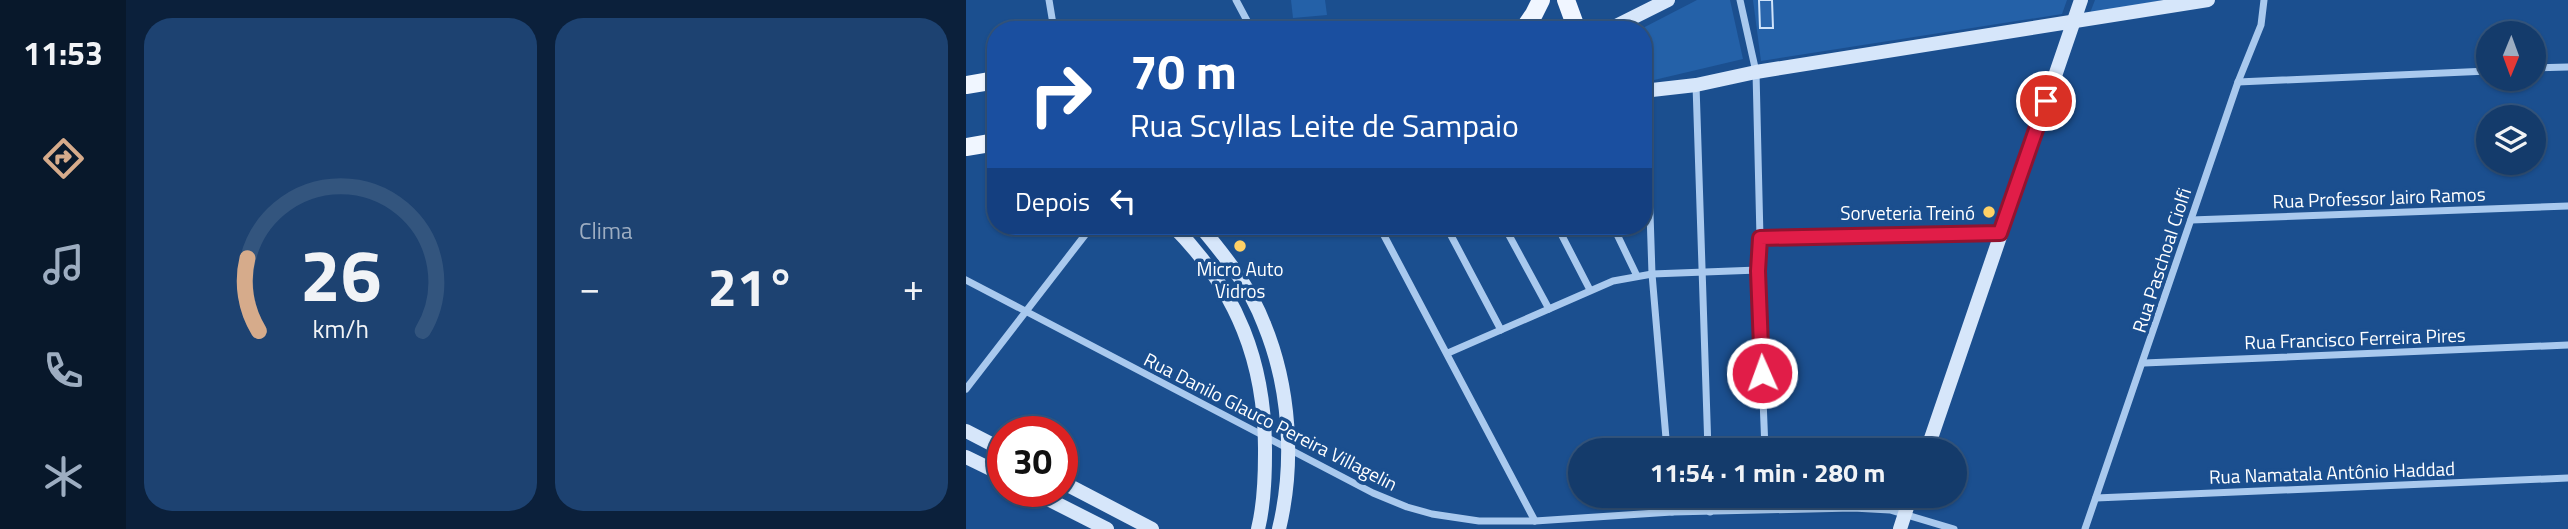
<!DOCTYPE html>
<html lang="pt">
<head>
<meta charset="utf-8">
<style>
  body { margin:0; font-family:"Titillium Web",sans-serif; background:#1d4271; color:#f1f3f6; height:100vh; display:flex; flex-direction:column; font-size:26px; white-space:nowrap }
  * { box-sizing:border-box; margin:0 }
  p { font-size:23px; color:#9dadc1 }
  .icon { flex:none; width:38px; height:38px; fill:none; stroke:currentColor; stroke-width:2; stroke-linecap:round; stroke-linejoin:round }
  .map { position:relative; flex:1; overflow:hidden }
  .side { display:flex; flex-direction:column; gap:18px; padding:18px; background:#0b203b; width:840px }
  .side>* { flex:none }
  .top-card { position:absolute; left:21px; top:21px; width:665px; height:214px; border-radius:28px; box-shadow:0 2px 5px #0004,0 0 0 2px #33557e; background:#1a4fa0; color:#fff; overflow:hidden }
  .needle { width:46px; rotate:181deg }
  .fabs { position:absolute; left:1510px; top:21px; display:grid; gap:14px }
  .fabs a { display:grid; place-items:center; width:70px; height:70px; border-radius:50%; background:#143b6b; box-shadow:0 2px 5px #0004,0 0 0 2px #33557e; font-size:35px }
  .speed { position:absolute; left:21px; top:416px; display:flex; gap:14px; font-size:35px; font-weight:700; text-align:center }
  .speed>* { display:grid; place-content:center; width:91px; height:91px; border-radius:50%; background:#143b6b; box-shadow:0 2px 5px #0004,0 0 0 2px #33557e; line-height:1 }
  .speed .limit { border:10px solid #d22; background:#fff; color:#111 }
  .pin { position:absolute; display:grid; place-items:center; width:60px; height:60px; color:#fff; margin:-30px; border:4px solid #fff; border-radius:50%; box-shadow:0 2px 7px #0007 }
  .me { position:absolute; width:77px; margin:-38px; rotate:358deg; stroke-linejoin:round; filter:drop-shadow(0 0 5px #0008) }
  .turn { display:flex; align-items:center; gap:24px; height:147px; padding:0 28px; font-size:32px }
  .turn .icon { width:91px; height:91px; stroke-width:2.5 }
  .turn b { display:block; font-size:49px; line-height:60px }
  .then { display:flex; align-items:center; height:66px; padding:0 28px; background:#0003; gap:14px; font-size:26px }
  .big { font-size:52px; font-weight:700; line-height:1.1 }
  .side .widget { flex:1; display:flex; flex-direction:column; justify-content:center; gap:10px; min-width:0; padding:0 24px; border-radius:28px; background:#1d4271 }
  .side .dial { align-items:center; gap:0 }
  .dial svg { height:182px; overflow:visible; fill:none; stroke:#33557e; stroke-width:7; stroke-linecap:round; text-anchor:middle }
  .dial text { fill:#f1f3f6; stroke:none }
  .heat { display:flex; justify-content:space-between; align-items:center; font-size:38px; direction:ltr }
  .side .tiles { flex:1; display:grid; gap:18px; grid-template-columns:repeat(2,1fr) }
  .trip { position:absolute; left:602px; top:438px; width:399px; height:70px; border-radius:35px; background:#143b6b; box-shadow:0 2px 5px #0004,0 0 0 2px #33557e; font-weight:700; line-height:70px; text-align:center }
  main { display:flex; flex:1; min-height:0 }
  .tab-bar { display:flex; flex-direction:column; width:126px; justify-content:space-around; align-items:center; background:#08182b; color:#9dadc1 }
  .tab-bar .icon { width:49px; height:49px }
  .tab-bar .current { color:#d6ab8b }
  .tab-bar b { font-size:32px; color:#f1f3f6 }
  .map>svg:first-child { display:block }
</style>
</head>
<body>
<main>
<nav class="tab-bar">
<b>11:53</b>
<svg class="icon current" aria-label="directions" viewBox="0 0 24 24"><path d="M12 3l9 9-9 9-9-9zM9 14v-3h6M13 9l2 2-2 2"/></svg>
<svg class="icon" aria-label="music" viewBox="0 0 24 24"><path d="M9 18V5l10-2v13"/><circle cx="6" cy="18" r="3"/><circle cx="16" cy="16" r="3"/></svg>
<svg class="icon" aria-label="phone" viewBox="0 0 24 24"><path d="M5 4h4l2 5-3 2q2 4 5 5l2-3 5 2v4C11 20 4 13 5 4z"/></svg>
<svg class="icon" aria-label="climate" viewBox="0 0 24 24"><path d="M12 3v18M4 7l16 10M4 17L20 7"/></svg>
</nav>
<section class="side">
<div class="tiles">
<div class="widget dial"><svg viewBox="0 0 100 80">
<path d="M14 69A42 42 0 1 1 86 69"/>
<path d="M14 69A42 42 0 0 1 9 37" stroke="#d6ab8b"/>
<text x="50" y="56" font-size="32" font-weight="700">26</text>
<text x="50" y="72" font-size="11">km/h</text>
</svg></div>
<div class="widget"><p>Clima</p>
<div class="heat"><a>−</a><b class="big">21°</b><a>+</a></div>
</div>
</div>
</section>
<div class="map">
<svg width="1602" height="529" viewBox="0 0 1602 529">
  <rect width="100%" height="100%" fill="#1b4f8f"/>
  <g fill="#2461a8">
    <polygon points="325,0 359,0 361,15 327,18"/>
    <polygon points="731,0 764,0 777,59 688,80 677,80 677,30 673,30"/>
    <polygon points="787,0 1101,0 1096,14 795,61"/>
    <polygon points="1129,0 1198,0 1124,13"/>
  </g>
  <polygon fill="#2a66ad" stroke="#cfe3fa" stroke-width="2" points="793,0 806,0 807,28 794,28"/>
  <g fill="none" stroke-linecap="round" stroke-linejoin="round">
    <g stroke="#a9c9ee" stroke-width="7">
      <polyline points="83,0 88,30"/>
      <polyline points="270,0 286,30"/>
      <polyline points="774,0 790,72 794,238 792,270 799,450"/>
      <polyline points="1568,68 1602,67"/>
      <polyline points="1272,82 1522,71"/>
      <polyline points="730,85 742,450"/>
      <polyline points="680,91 686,274 701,450"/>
      <polyline points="1225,220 1602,206"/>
      <polyline points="413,226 569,521"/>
      <polyline points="480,226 535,330"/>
      <polyline points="538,226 583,309"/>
      <polyline points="591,226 624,290"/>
      <polyline points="647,226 671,276"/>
      <polyline points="794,238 1034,233"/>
      <polyline points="0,280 407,493 441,507 466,514 513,521 569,521 706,512 887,508 924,510 988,529"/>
      <polyline points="482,353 647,281 686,274 792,270"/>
      <polyline points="1178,363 1602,345"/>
      <polyline points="0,389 126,226"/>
      <polyline points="705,495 706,512"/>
      <polyline points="743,495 744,512"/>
      <polyline points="800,495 801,509"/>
      <polyline points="1130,498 1602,478"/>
      <polyline points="1119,529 1272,82 1295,25 1298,0"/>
    </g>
    <g stroke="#d6e6fa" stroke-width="14">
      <polyline points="642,30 702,0"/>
      <polyline points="677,91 730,85 790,72 1242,0"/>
      <path d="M207,226C271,290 300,363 299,454C299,479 298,505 292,529"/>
      <path d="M234,226C259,256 284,287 298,324C324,387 329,463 313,529"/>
      <polyline points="0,431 37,450"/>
      <polyline points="961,450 1115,0"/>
      <polyline points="0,457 37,475"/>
      <polyline points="96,482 186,529"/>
      <polyline points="68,492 141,529"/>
      <polyline points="934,529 945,495"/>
    </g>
    <g stroke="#f0f6ff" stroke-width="18">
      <polyline points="600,0 611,30"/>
      <polyline points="557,30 568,14 575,0"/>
      <polyline points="0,85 30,80"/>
      <polyline points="0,147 30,142"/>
    </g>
  </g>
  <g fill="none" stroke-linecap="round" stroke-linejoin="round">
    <g stroke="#92132f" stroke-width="18">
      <polyline id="route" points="796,373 792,271 794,238 1034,233 1080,101"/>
    </g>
    <use href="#route" stroke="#e11d48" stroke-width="12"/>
  </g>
  <g fill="#ffd166" stroke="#1b4f8f" stroke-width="2.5">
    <circle cx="1023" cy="212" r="7"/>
    <circle cx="274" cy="246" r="7"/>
  </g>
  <g text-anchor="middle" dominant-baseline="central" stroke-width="7" stroke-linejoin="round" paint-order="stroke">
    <g font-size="19" fill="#fff" stroke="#1b4f8f">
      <text transform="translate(1413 197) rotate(-2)">Rua Professor Jairo Ramos</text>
      <text transform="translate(1195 260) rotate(-72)">Rua Paschoal Ciolfi</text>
      <text transform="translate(1389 338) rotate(-2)">Rua Francisco Ferreira Pires</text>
      <text transform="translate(305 421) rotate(27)">Rua Danilo Glauco Pereira Villagelin</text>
      <text transform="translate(1366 472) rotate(-2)">Rua Namatala Antônio Haddad</text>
    </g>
    <g font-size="19" fill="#fff" stroke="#1b4f8f" text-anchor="end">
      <text x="1009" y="212">Sorveteria Treinó</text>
      <text x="274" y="268" text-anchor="middle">Micro Auto<tspan x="274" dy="22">Vidros</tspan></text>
    </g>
  </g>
</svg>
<div class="fabs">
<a><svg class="needle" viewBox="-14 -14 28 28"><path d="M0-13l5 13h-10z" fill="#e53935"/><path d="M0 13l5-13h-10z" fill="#9dadc1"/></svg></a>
<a><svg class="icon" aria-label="layers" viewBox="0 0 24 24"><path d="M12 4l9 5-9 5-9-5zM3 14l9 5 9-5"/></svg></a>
</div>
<div class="speed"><div class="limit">30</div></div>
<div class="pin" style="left:1080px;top:101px;background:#d93025"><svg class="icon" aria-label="arrive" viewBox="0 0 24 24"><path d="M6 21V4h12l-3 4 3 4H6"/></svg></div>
<svg class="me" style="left:796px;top:373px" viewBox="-20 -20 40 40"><circle r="17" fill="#e11d48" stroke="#fff" stroke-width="3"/><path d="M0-11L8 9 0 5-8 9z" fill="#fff"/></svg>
<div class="trip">11:54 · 1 min · 280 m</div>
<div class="top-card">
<div class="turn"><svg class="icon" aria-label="right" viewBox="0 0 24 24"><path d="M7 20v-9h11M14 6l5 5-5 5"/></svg><div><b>70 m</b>Rua Scyllas Leite de Sampaio</div></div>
<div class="then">Depois<svg class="icon" aria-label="left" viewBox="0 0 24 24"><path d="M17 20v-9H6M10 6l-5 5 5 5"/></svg></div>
</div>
</div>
</main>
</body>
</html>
